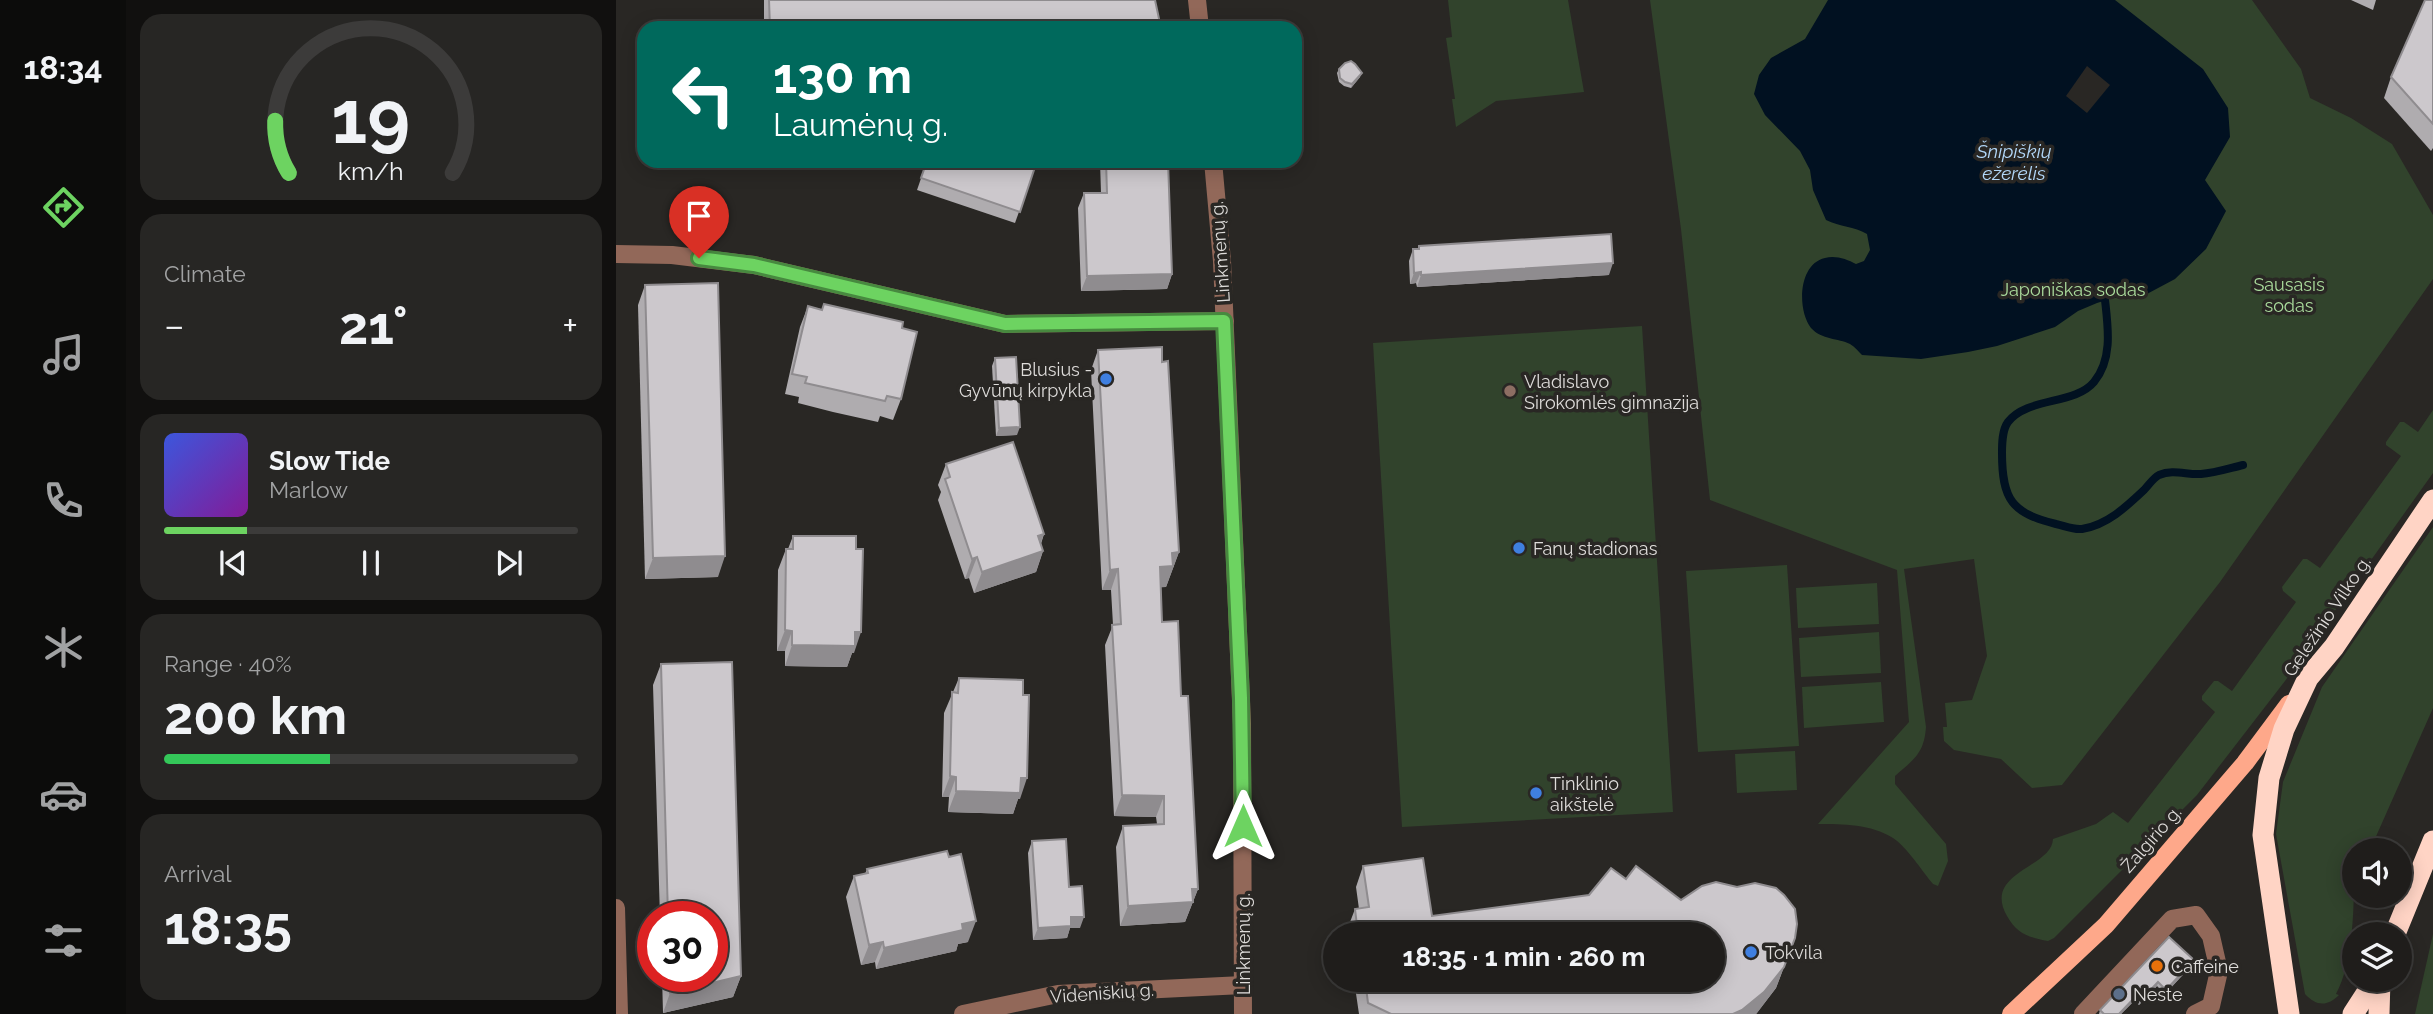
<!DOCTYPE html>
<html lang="en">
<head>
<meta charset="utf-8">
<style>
  body { margin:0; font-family:Raleway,sans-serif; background:#272624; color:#f1f3f6; height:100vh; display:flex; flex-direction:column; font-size:26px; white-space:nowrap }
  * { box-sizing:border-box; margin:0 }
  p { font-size:23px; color:#a1a2a3 }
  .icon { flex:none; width:38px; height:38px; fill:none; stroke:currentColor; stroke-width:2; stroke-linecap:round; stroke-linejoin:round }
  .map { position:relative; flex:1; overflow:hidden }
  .drawer { display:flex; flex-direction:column; gap:14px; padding:14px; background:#11100f; width:490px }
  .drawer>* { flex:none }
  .top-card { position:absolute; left:21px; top:21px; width:665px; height:147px; border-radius:21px; box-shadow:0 4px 18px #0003,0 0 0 2px #3c3b3a; background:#00695c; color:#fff; overflow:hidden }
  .controls { position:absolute; left:1726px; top:838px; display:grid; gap:14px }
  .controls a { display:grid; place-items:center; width:70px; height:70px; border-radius:50%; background:#1f1d1b; box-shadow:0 4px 18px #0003,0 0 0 2px #3c3b3a; font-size:35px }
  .speed { position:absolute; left:21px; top:901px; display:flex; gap:14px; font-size:35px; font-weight:700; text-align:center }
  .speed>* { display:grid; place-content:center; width:91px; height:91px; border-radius:50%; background:#1f1d1b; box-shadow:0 4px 18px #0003,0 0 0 2px #3c3b3a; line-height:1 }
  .speed .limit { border:10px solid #d22; background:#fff; color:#111 }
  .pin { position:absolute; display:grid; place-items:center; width:60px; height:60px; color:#fff; margin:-72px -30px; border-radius:50% 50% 50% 0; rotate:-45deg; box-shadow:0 0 7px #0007 }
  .pin .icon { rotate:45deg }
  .me { position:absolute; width:77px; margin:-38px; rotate:0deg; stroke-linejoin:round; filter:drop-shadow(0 0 5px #0008) }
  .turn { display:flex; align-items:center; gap:24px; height:147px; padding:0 21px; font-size:32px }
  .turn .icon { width:91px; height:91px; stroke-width:2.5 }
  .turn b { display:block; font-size:49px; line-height:60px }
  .big { font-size:52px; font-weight:700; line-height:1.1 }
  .drawer .card { flex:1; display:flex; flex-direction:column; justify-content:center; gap:10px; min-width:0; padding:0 24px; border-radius:21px; background:#272624 }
  .drawer .dial { align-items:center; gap:0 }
  .dial svg { height:182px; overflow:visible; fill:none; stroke:#3c3b3a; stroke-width:7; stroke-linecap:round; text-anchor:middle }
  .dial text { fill:#f1f3f6; stroke:none }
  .song { display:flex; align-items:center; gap:21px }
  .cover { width:84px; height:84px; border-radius:10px; background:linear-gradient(135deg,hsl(230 70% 55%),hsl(290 70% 35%)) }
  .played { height:7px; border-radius:4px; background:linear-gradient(90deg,#6dd361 20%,#3c3b3a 20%) }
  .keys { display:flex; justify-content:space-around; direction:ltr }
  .heat { display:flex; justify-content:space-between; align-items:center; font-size:38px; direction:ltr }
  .charge { height:10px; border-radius:5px; background:linear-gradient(90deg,#34c759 40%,#3c3b3a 0) }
  .trip { position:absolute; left:707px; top:922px; width:402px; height:70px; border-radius:35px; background:#1f1d1b; box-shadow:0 4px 18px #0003,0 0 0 2px #3c3b3a; font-weight:700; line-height:70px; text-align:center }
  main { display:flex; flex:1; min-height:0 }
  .dock { display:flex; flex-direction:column; width:126px; justify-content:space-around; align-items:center; background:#0c0c0b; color:#a1a2a3 }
  .dock .icon { width:49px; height:49px }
  .dock .current { color:#6dd361 }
  .dock b { font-size:32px; color:#f1f3f6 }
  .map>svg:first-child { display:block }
</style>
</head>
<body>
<main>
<nav class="dock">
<b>18:34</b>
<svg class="icon current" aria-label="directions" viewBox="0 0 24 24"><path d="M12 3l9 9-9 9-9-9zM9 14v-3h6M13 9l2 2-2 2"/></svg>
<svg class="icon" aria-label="music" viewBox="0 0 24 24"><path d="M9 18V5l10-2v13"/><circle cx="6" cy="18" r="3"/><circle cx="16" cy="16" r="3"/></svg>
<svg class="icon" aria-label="phone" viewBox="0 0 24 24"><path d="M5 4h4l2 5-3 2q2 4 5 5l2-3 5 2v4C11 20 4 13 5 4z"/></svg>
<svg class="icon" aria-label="climate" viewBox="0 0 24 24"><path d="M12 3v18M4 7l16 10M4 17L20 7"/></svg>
<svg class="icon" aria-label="car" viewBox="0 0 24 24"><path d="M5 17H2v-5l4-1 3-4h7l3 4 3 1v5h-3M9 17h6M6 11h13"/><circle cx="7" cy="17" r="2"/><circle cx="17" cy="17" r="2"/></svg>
<svg class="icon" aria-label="filters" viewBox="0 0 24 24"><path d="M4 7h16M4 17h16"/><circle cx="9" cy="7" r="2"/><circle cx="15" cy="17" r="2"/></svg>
</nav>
<section class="drawer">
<div class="card dial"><svg viewBox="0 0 100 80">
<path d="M14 69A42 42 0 1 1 86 69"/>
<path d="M14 69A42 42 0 0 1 8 46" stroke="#6dd361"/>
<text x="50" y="56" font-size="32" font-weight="700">19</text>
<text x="50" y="72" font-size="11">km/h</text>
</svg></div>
<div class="card"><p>Climate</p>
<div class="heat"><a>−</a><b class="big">21°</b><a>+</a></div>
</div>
<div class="card">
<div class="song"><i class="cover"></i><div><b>Slow Tide</b><p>Marlow</p></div></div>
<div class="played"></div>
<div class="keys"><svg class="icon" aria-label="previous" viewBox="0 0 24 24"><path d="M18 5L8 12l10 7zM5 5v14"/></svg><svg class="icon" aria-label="pause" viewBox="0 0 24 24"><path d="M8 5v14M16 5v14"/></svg><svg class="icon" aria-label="next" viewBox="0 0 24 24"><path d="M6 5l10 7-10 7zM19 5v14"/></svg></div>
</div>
<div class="card"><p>Range · 40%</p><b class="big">200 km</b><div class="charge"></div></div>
<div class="card"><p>Arrival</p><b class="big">18:35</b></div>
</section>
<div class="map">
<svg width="1817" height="1014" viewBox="0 0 1817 1014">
  <rect width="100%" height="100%" fill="#292724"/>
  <g fill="#31432c">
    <polygon points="832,0 952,0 968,92 880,101 840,127 836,99 839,99 830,38 836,37"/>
    <path d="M1034,0H1636L1685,69L1694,98L1735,118L1776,144L1817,215V279L1604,582L1446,785L1416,788L1385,759L1338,750L1328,741L1327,727H1331L1329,703L1356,700L1371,656L1358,559L1288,569L1310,727C1308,754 1298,759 1279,776V784L1330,844L1332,861L1322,886L1317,884C1307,872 1290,846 1277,838C1255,824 1227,824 1202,824L1293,722L1281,570L1094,500L1065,229Z"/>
    <polygon points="1026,326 1057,812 786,827 757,343"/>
    <path d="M1817,410V473L1669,681L1581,795L1438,938L1432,941C1412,937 1401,934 1391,916C1366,872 1436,868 1437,839L1480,824L1497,812L1512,823L1599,712L1586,700V696L1598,681H1602L1616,691L1680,602L1667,591L1666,587L1687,559H1691L1704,568L1785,456L1770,445V442L1784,422H1788L1802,432Z"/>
    <path d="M1817,527V708L1754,850H1738C1738,892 1740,957 1720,994L1723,995C1711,1007 1700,1006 1689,994L1660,834L1667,782L1706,687Z"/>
    <polygon points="1171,565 1183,746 1082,752 1070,571"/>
    <polygon points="1261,583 1263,624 1182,628 1180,588"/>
    <polygon points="1263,632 1265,673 1185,677 1183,638"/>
    <polygon points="1265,682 1268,722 1188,728 1186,687"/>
    <polygon points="1179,751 1181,790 1121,793 1119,754"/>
    <polygon points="1817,934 1817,1014 1799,1014"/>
  </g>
  <path fill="#011121" d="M1212,0H1499L1587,69L1612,108L1614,137L1589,180L1610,211L1590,249L1559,279L1529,295L1497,298L1481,303L1462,311L1439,327L1381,346L1352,352L1305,359L1246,355C1243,352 1239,347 1234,344C1222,338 1206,340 1195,328C1181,310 1182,264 1209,258C1219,255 1231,259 1240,264L1248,261L1254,250L1251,234C1238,226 1224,227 1210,220L1197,190L1194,170L1184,151L1149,115L1138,94L1143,75L1155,58L1189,39Z"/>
  <polygon fill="#292724" points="1471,66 1494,85 1471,113 1450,96"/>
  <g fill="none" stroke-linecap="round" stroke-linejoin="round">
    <path stroke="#011121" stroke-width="8" d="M1489,300C1492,327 1497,359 1478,382C1459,405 1411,397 1392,422C1386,430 1386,444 1386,453C1386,500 1396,513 1440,524C1449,526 1457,530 1466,529C1491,525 1510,507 1528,490C1533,485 1537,478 1543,475C1557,469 1571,475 1585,474C1599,473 1614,468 1627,465"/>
    <g stroke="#926859" stroke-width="18">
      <polyline points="581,0 584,28"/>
      <polyline points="597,161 606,261 626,724 627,1014"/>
      <polyline points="0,254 56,255 138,265 389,324 609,321"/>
      <polyline points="0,908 3,1014"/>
      <polyline points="347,1014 442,994 627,985"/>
      <polyline points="1467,1014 1556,919 1580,915 1595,936 1603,971 1595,1006 1579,1014"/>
    </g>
    <polyline stroke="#fea88a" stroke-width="18" points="1395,1014 1490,925 1629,763 1673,704"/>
    <g stroke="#ffd4c5" stroke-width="21">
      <polyline points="1779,934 1817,841"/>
      <polyline points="1673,1014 1647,835 1653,778 1668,729 1692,678 1718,647 1817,500"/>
      <polyline points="1737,1014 1759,980"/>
      <polyline points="1763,1014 1764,980"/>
    </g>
  </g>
  <g fill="#afacaf">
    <polygon points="148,0 539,0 545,28 148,28"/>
    <polygon points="1735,0 1760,0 1757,10"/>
    <polygon points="1817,0 1817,148 1815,151 1768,98 1775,77"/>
    <polygon points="723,69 744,77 735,88 728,86 723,82 721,73"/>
    <polygon points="311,161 421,161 399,223 301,190"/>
    <polygon points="484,161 552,161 556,274 551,289 465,291 462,208 468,193 485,193"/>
    <polygon points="803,246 993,275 801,287 800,283 794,284 793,261 797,249 802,249"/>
    <polygon points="29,285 102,577 29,579 22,305"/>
    <polygon points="192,306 286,328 285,399 277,420 264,416 262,422 217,412 182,403 183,397 169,394 184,327"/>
    <polygon points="482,350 563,552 550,587 545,587 546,622 565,696 582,889 569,922 504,926 500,847 507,826 541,824 540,817 498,816 489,645 497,625 495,590 486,590 475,370"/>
    <polygon points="379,358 401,435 380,436 376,366"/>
    <polygon points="330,464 428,534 425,544 427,551 420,572 358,593 353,578 349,579 322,500 325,492 322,485"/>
    <polygon points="177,536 238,653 236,653 231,667 169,666 169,651 161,651 162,570 170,549 172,549"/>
    <polygon points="45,664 125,976 117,997 47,1013 46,976 96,976 96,917 44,917 37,685"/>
    <polygon points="343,678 404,799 402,799 397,814 332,812 333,797 326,797 328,713"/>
    <polygon points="416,841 453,887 464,928 454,928 451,938 417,940 412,853"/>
    <polygon points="747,866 816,916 973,895 1010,879 1065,900 1179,938 1160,988 1140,1014 743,1014 738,980 1097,980 1097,934 732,934 731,930 739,909 743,909 740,887"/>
    <polygon points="251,869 352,942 342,944 340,951 260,969 259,962 245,965 230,897 238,876 249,874"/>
    <polygon points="1578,960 1576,965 1549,994 1541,986 1523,1005 1518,1001 1505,1014 1483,1014 1484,1010"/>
  </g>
  <g fill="#8f8c8f">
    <polygon points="446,22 444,28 359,28 361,23"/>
    <polygon points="746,73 744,77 735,88 736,84"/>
    <polygon points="997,263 993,275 801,287 805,275"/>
    <polygon points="805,272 800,283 794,284 798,273"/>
    <polygon points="556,274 551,289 465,291 471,276"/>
    <polygon points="404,427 401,435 380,436 383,428"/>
    <polygon points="428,534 421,553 427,551 420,572 358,593 366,572 422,536"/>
    <polygon points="563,552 550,587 537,588 544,567 556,553"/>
    <polygon points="109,556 102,577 29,579 37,558"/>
    <polygon points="361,557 353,578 349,579 356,559"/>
    <polygon points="502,569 495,590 486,590 494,570"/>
    <polygon points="169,630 176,631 169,651 161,651"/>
    <polygon points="239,632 245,632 238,653 236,653 231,667 169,666 176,645"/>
    <polygon points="334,776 340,777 333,797 326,797"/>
    <polygon points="405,778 411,778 404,799 402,799 397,814 332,812 340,791"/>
    <polygon points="506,795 548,796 540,817 498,816"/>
    <polygon points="576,889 582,889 569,922 504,926 512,906"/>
    <polygon points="455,917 468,917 464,928 454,928 451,938 417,940 422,928"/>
    <polygon points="360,921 352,942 342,944 340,951 260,969 268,948 346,924"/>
    <polygon points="1179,938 1160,988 1141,1013 1140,1014 1117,1014"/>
    <polygon points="267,942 259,962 245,965 253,945"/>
    <polygon points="1578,960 1576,965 1549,994 1550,990"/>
    <polygon points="125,976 117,997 47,1013 54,993"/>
    <polygon points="1542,982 1541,986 1523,1005 1524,1001"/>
    <polygon points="1519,997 1518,1001 1505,1014 1503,1014"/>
  </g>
  <g fill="#ccc8cc" stroke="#8f8c8f" stroke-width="2">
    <polygon points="153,0 539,0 545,28 447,28 446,22 361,23 361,28 154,28"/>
    <polygon points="1809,0 1817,0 1817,124 1775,77"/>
    <polygon points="735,61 739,64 746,73 736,84 729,82 724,78 723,69 729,63"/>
    <polygon points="311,161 421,161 404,212 305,178"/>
    <polygon points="490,161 552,161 556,274 471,276 468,193 491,193"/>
    <polygon points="995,234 997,263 805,275 805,272 798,273 797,249 803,249 803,246"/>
    <polygon points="102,283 109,556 37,558 29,285"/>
    <polygon points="208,304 287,322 286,328 301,332 285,399 271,396 269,401 225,391 189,383 191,377 176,374 192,306 206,310"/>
    <polygon points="546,347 546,362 552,361 563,552 556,553 557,566 544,567 546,622 562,621 565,696 572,696 582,889 576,889 577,902 512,906 507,826 548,824 548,796 506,795 496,625 505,624 502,569 494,570 482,350"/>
    <polygon points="400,357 404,427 383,428 379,358"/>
    <polygon points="397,442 428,534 422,536 427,551 366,572 361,557 356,559 329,479 334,477 330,464"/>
    <polygon points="177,536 240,536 240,549 247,549 245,632 239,632 239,646 176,645 176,631 169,630 170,549 177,549"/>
    <polygon points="116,662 125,976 54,993 54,976 96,976 96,917 52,917 45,664"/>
    <polygon points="343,678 407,680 407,695 413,695 411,778 405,778 404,793 340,791 340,777 334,776 336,692 342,693"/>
    <polygon points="450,839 453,887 466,886 468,917 455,917 455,926 422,928 416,841"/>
    <polygon points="331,851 333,857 345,854 360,921 346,924 347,930 268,948 267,942 253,945 238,876 252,873 251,869"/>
    <polygon points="807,858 816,916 973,895 995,868 1010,879 1020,866 1065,900 1086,886 1100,882 1121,887 1139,883 1160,888 1168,895 1179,909 1181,924 1179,938 1168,967 1148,992 1126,1010 1117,1014 775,1014 752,1003 749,980 1097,980 1097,934 742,934 739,909 753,907 747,866"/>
    <polygon points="1553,937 1578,960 1550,990 1542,982 1524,1001 1519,997 1503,1014 1488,1014 1484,1010"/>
  </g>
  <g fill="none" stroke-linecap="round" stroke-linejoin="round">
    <g stroke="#47893f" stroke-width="18">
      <polyline id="route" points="83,258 138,265 389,324 608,321 625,698 627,826"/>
    </g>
    <use href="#route" stroke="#6dd361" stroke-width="12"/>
  </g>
  <g fill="#3f7fe0" stroke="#292724" stroke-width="2.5">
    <circle cx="490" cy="379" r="7"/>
    <circle cx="903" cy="548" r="7"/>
    <circle cx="920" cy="793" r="7"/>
    <circle cx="1135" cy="952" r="7"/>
  </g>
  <circle fill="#8d6e63" stroke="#292724" stroke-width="2.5" cx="894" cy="391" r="7"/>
  <circle fill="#e8710a" stroke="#292724" stroke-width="2.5" cx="1541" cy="966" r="7"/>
  <circle fill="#5c6f8a" stroke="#292724" stroke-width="2.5" cx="1503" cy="994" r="7"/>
  <g text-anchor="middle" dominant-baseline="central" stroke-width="7" stroke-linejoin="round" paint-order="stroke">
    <g font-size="18" fill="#dedcda" stroke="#292724">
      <text transform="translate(604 252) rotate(-94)">Linkmenų g.</text>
      <text transform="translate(1711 616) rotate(-56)">Geležinio Vilko g.</text>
      <text transform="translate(1535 839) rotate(-49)">Žalgirio g.</text>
      <text transform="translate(627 944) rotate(-90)">Linkmenų g.</text>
      <text transform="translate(486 993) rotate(-4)">Videniškių g.</text>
    </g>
    <g font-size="18" fill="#aadb9c" stroke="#292724">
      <text x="1673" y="284">Sausasis<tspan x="1673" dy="21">sodas</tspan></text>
      <text x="1457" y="289">Japoniškas sodas</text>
    </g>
    <g font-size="18" fill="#dedcda" stroke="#292724" text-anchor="start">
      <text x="476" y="369" text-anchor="end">Blusius -<tspan x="476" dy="21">Gyvūnų kirpykla</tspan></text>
      <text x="908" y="381">Vladislavo<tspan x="908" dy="21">Sirokomlės gimnazija</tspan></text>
      <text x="917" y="548">Fanų stadionas</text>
      <text x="934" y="783">Tinklinio<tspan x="934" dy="21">aikštelė</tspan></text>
      <text x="1149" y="952">Tokvila</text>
      <text x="1555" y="966">Caffeine</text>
      <text x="1517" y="994">Neste</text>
    </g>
    <g font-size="19" font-style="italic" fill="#b2d7f8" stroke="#292724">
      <text x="1398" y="151">Šnipiškių<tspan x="1398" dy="22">ežerėlis</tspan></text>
    </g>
  </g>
</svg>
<div class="controls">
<a><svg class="icon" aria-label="sound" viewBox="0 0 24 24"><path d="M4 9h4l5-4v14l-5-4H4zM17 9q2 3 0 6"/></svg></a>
<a><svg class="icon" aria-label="layers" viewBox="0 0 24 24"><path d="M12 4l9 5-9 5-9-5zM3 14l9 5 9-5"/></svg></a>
</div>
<div class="speed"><div class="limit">30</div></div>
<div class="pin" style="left:83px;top:258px;background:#d93025"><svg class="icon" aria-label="arrive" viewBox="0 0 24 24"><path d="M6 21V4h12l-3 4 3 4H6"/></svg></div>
<svg class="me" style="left:627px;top:826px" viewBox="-20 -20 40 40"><path d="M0-17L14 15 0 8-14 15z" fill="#6dd361" stroke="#fff" stroke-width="4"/></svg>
<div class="trip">18:35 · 1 min · 260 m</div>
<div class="top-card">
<div class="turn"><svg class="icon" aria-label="left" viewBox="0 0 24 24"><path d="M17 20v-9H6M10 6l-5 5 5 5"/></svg><div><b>130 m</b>Laumėnų g.</div></div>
</div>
</div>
</main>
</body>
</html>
